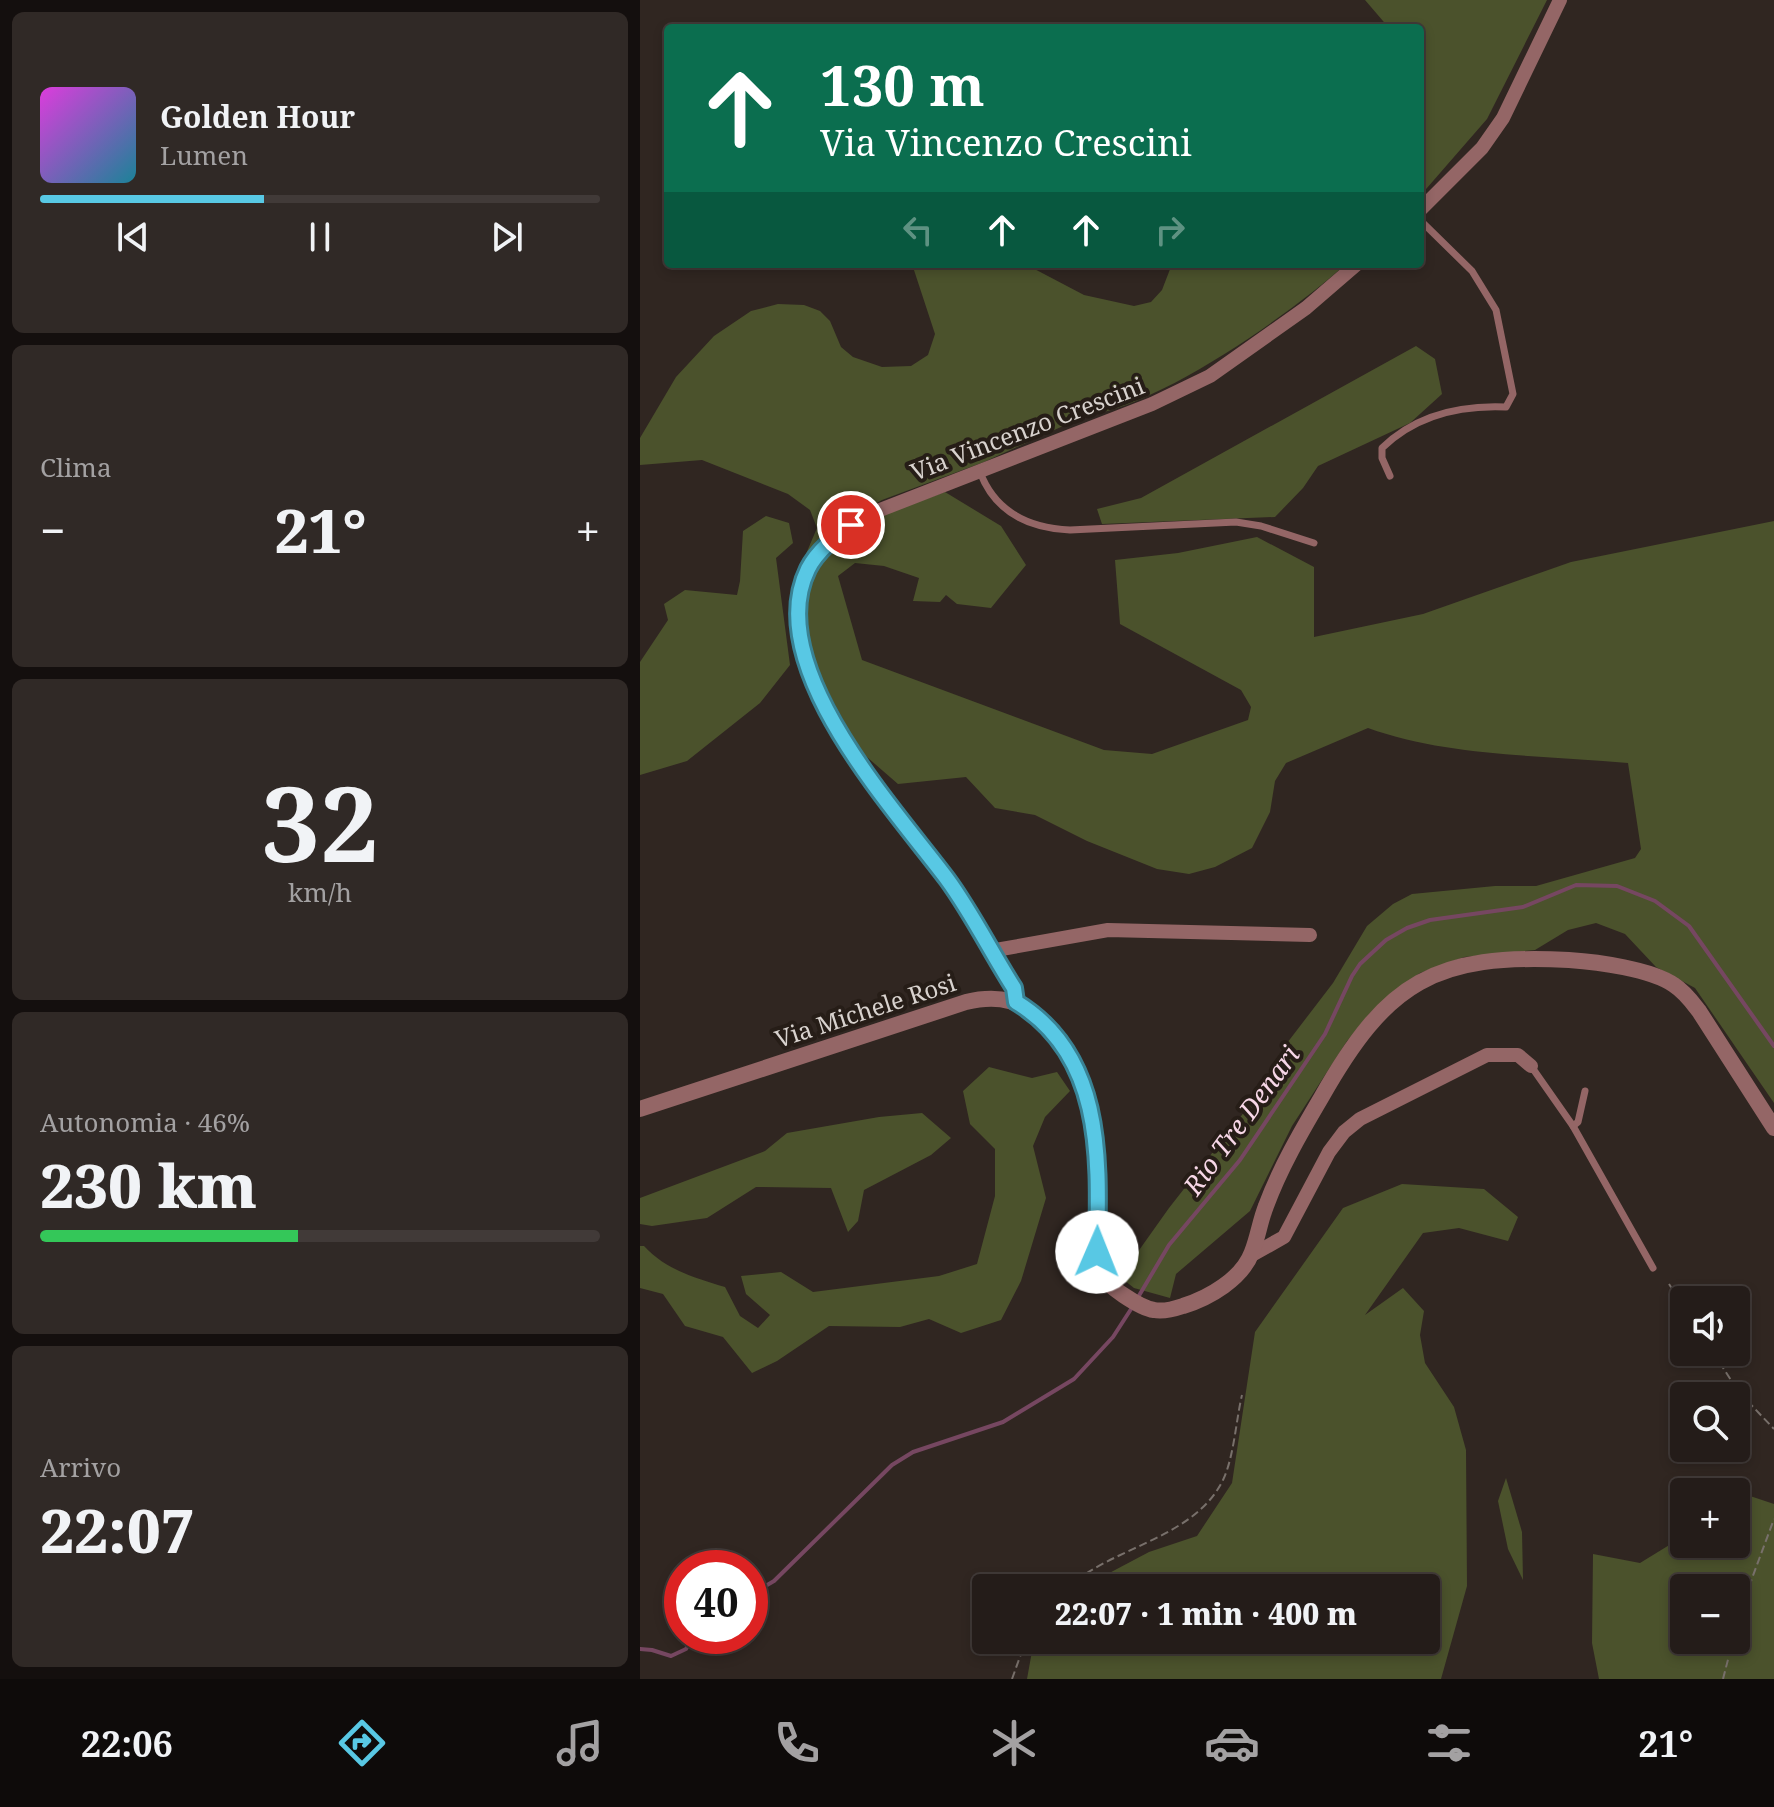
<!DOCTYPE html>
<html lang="it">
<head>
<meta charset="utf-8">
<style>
  body { margin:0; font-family:"Noto Serif",serif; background:#302926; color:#f1f3f6; height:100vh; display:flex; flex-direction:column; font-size:30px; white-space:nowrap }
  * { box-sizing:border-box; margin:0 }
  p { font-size:26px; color:#a3a1a2 }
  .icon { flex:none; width:44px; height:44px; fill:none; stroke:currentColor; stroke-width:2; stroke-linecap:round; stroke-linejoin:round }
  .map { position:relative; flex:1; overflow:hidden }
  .details { display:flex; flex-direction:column; gap:12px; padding:12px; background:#140f0e; width:640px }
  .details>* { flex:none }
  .banner { position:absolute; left:24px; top:24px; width:760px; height:244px; border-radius:8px; box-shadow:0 4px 12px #0003,0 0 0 2px #413a38; background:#0b6e4f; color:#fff; overflow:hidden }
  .controls { position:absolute; left:1030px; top:1286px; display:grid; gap:16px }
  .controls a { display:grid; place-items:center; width:80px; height:80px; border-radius:8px; background:#241c19; box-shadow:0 4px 12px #0003,0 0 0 2px #413a38; font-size:40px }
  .speed { position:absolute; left:24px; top:1550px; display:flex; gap:16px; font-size:40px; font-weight:700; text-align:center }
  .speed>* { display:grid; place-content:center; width:104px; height:104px; border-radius:50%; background:#241c19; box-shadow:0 4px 12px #0003,0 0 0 2px #413a38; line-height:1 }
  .speed .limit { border:12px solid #d22; background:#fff; color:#111 }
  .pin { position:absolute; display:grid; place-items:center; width:68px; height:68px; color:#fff; margin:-34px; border:4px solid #fff; border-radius:50%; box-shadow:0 2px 8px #0007 }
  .me { position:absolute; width:88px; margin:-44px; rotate:1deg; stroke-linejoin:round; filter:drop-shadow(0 0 6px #0008) }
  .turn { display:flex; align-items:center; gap:28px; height:168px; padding:0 24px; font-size:36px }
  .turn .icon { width:104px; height:104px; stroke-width:2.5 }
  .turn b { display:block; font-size:56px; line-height:68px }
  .lanes { display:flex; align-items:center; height:76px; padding:0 24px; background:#0003; justify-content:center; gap:40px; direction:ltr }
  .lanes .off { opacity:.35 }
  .big { font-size:60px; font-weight:800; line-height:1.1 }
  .details .card { flex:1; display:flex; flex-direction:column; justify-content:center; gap:12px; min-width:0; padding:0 28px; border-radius:12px; background:#302926 }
  .details .dial { align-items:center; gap:0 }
  .dial b { font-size:104px; line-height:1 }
  .song { display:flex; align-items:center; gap:24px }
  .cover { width:96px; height:96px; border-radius:12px; background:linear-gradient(135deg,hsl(300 70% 55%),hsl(190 70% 35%)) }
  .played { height:8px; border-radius:4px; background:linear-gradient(90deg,#58c8e4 40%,#413a38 40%) }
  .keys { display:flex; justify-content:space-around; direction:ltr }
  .heat { display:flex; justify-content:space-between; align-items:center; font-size:44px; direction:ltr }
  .charge { height:12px; border-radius:6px; background:linear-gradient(90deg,#34c759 46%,#413a38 0) }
  .trip { position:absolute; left:332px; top:1574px; width:468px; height:80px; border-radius:8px; background:#241c19; box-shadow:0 4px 12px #0003,0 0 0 2px #413a38; font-weight:800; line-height:80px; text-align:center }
  .tabs { display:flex; height:128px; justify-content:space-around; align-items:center; background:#0e0b0a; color:#a3a1a2 }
  .tabs .icon { width:56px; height:56px }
  .tabs .on { color:#58c8e4 }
  .tabs b { font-size:36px; color:#f1f3f6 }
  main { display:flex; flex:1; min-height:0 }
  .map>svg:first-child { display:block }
</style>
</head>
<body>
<main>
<section class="details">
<div class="card">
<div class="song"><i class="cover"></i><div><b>Golden Hour</b><p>Lumen</p></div></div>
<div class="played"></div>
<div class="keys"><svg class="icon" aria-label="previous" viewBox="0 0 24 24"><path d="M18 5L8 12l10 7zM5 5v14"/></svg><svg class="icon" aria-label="pause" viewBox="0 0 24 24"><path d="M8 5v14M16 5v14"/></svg><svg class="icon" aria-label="next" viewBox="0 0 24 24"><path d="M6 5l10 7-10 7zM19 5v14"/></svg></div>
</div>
<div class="card"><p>Clima</p>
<div class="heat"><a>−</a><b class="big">21°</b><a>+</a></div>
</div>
<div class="card dial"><b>32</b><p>km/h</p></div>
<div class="card"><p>Autonomia · 46%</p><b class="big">230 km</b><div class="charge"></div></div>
<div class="card"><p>Arrivo</p><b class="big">22:07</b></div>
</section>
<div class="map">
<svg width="1134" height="1679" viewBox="0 0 1134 1679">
  <rect width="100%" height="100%" fill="#302621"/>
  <g fill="#4b522c" fill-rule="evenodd">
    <polygon points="725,0 907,0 847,119 780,196 780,28 749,28"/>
    <path d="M272,264H385L444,295L494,306L511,302L522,290L532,264H706C649,315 520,406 445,416L344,462L242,500L218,514L168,563L163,561L177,528L170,510L148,494L62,460L0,465V438L36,377L74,336L111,311L138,304L164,305L180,311L190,321L201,347L213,357L242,367L271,366L288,355L295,334Z"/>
    <polygon points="776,346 795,359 802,394 770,423 678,466 663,488 635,517 462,524 457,509 501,498"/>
    <path d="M305,492L361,526L386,565L351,608L317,604L306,595L300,602L273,601L279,578L244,566L215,563L198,576L222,660L464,750L512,754L608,720L611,707L601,690L480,624L475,560L538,553L617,537L674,567V637L783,614L931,562L1134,521V1103L1055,988L1016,967L985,934L956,923L928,930L895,950L824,957L780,973L754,991L729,1014L707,1041L652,1126L610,1211L536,1274L530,1298L494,1288L480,1277L529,1208L616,1097L644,1047L693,983L727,926L753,904L772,894L855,886H896L995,858L1001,849L988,763C904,755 808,757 728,728L646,763L635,781L630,812L612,848L575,867L549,874L517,869L447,841L395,815L355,808L326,777L258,784L220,751L170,658L164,612L168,574L185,551L225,521Z"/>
    <polygon points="126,516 149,523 153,543 136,558 150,665 120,703 47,761 0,775 0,662 28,620 24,604 45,590 97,595 100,581 103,531"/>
    <path d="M349,1067L392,1078L417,1072L430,1091L405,1117L393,1146L406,1198L381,1281L361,1320L321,1333L289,1319L260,1327L189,1326L137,1361L112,1373L83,1337L45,1326L23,1294L0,1288V1246H4C26,1270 55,1278 85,1287L100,1316L118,1328L130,1315L106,1294L101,1276L141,1272L173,1292L299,1276L337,1264L355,1196V1149L330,1124L323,1091Z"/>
    <polygon points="282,1113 311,1138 291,1155 224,1190 218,1221 208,1232 191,1188 116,1187 67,1218 12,1226 0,1224 0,1198 125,1151 147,1133 239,1117"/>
    <polygon points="762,1184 844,1189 878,1217 868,1241 819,1228 783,1233 725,1315 763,1288 784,1311 780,1335 785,1363 814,1407 826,1450 827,1586 801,1679 387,1679 394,1640 786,1640 786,1588 441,1588 509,1552 557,1536 592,1483 615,1332 703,1208"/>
    <polygon points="866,1478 882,1532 883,1580 868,1549 858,1501"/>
    <path d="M1110,1496L1134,1504V1679H959L952,1643L953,1554L1000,1563L1044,1536V1544H1096V1505ZM1044,1588H1096V1640H1044Z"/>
  </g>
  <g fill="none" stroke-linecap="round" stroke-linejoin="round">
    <g stroke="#764761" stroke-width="4">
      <polyline points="497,1299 529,1245 600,1160 685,1034 712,976 720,964 746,940 767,928 790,920 883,907 936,885 977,886 1015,901 1049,926 1134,1046"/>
      <polyline points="110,1595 134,1581 252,1465 273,1452 363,1422 434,1379 473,1337 493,1306"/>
      <polyline points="0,1649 12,1650 31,1656 46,1649 53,1636"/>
    </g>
    <g stroke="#78706b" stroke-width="2" stroke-dasharray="8 4" stroke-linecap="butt">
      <polyline points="1029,1284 1044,1307"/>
      <polyline points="1073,1352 1098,1391 1134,1429"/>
      <path d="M427,1588C473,1546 554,1539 583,1480C594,1457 596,1420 602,1395"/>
      <polyline points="1096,1633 1105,1597 1134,1519"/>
      <polyline points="372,1679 386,1640"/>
      <polyline points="1083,1679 1093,1640"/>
    </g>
    <g stroke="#946666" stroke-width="7">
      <path d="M340,472C355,512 389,528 430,530L596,522L621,526L674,543"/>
      <path d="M750,476L742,458V448C776,415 820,405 866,407L873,394L856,310L832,271L780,220"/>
      <polyline points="891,1066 933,1126 1013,1268"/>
      <polyline points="933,1126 938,1122 945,1091"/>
    </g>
    <g stroke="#946666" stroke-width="14">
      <polyline points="780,210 842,148 863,118 920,0"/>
      <polyline points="350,951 468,930 670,935"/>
      <path d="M376,1002L374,988C352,952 332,913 307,879C256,810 117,658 170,566C185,540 213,523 240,510L512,404L570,376L666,308L717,264"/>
      <polyline points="612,1255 644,1237 689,1152 704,1132 720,1119 847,1055 878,1055 891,1066"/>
    </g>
    <path stroke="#946666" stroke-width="16" d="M0,1109L326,1002C359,994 384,1000 407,1026C455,1077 459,1147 458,1213C458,1231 453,1256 460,1273C465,1285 500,1308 514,1310C523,1312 534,1309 543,1306C569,1298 602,1279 612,1252C618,1237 620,1221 626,1206C640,1168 661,1132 681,1098C747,981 795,953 929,960C958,962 1011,969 1034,985C1045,992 1052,1002 1059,1011L1134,1128"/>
  </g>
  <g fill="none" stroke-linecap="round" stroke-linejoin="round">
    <g stroke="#398294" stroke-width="20">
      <path id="route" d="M211,525C195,537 177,551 168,569C121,665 253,807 307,879C332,913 351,952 374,988L376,1002C465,1056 459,1161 457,1252"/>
    </g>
    <use href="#route" stroke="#58c8e4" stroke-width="14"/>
  </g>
  <g text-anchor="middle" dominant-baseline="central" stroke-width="8" stroke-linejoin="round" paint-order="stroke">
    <g font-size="24" fill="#d8d2ce" stroke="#261d17">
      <text transform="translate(387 428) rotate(-21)">Via Vincenzo Crescini</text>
      <text transform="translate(225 1010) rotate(-18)">Via Michele Rosi</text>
    </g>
    <g font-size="26" font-style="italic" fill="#f7d7e7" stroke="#261d17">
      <text transform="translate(601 1120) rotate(-54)">Rio Tre Denari</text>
    </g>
  </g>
</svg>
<div class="controls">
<a><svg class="icon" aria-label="sound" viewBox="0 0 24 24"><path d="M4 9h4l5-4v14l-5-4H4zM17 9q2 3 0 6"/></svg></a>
<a><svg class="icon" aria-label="search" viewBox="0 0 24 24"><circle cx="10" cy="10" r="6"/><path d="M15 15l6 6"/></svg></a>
<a>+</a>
<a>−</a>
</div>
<div class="speed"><div class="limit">40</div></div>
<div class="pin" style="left:211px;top:525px;background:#d93025"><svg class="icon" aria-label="arrive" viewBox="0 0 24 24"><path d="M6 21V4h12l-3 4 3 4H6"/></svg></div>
<svg class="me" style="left:457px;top:1252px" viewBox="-20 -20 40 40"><circle r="19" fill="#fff"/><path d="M0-13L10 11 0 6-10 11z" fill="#58c8e4"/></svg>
<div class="trip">22:07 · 1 min · 400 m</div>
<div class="banner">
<div class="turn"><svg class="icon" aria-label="ahead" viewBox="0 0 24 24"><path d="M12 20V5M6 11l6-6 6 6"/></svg><div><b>130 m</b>Via Vincenzo Crescini</div></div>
<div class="lanes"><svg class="icon off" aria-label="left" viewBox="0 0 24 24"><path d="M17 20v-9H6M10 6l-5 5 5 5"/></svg><svg class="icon" aria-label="ahead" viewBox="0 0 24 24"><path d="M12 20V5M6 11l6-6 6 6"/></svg><svg class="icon" aria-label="ahead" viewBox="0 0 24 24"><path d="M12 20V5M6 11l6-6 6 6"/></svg><svg class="icon off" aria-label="right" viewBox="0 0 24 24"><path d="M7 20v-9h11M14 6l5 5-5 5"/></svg></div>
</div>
</div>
</main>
<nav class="tabs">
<b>22:06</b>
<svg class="icon on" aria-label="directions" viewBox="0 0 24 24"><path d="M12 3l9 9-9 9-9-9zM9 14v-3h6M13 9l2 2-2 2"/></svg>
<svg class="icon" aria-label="music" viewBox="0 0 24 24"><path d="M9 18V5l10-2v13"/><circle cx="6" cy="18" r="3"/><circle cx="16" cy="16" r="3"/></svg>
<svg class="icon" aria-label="phone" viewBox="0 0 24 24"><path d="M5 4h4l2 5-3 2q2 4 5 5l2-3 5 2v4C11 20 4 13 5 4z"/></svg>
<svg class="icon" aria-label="climate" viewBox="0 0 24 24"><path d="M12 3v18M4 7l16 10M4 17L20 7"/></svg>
<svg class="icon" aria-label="car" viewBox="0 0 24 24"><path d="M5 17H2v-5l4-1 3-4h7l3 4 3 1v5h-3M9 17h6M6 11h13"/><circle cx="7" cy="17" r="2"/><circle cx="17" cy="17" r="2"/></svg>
<svg class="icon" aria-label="filters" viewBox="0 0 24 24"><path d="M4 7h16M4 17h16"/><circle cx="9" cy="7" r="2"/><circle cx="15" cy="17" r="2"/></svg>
<b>21°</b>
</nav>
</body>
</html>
